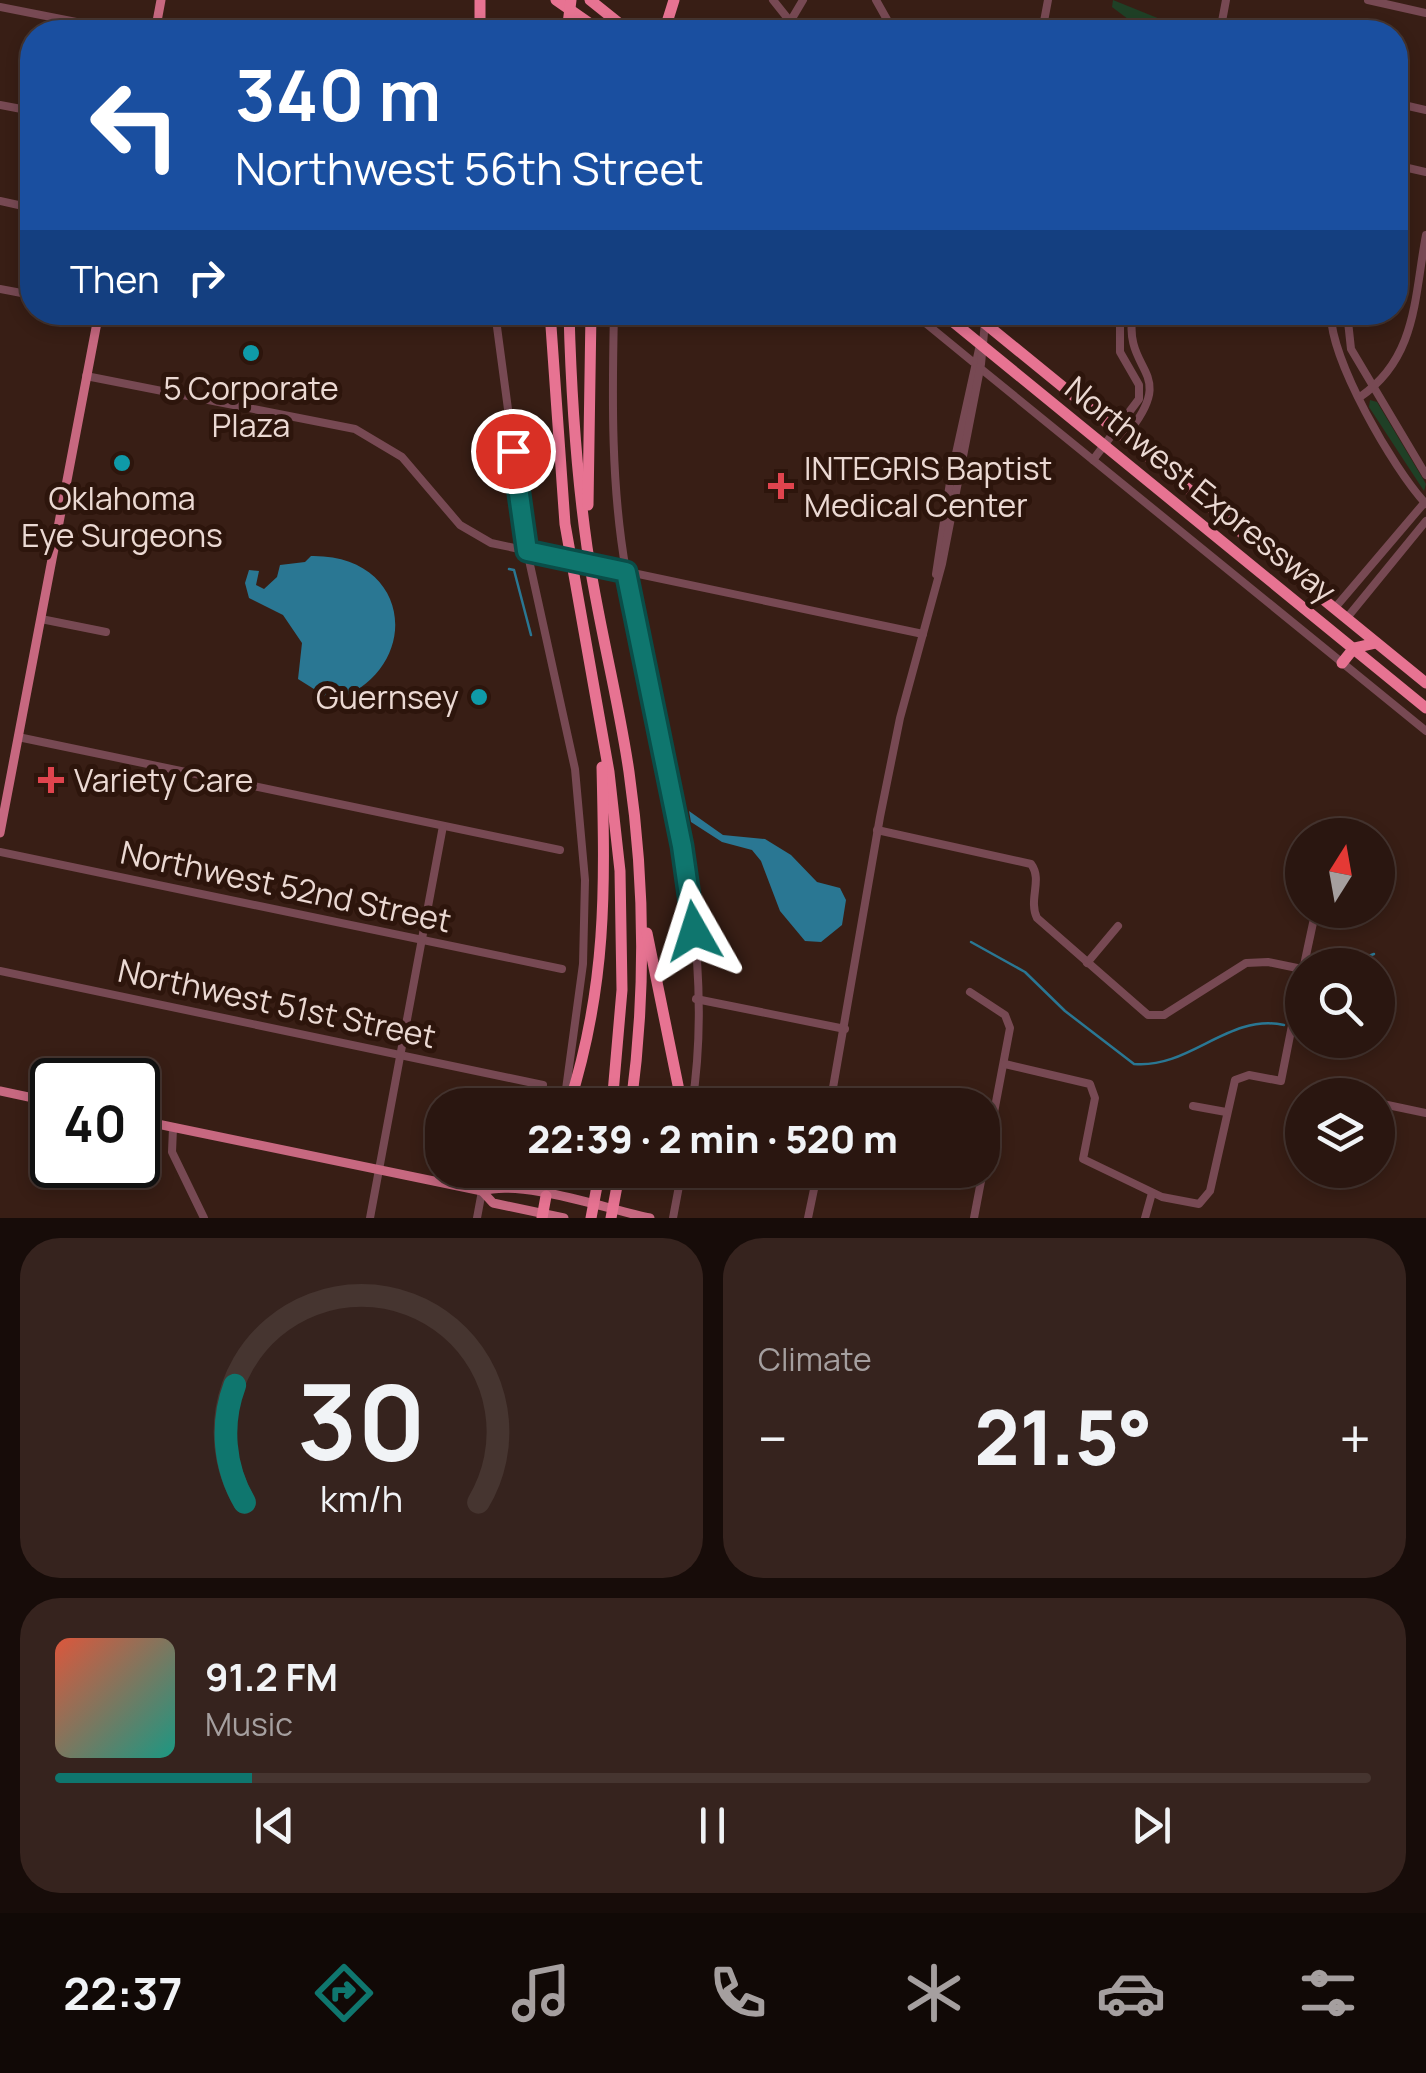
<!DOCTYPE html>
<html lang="en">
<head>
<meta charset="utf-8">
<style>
  body { margin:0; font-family:Manrope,sans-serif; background:#36231e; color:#f1f3f6; height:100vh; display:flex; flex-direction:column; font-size:38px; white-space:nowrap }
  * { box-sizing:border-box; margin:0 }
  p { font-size:32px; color:#a59f9f }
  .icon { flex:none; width:55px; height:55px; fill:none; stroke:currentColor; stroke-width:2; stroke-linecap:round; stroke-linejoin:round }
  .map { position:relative; height:1218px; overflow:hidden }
  .side { display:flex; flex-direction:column; gap:20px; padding:20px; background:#170c09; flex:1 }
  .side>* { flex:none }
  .banner { position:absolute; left:20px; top:20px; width:1388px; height:305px; border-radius:40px; box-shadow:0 5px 15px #0003,0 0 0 2px #463530; background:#1a4fa0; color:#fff; overflow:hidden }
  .needle { width:65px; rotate:11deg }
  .buttons { position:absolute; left:1285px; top:818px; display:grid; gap:20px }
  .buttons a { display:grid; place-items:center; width:110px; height:110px; border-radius:50%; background:#2a1610; box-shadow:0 5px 15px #0003,0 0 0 2px #463530; font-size:50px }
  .speed { position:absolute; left:30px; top:1058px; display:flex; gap:20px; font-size:50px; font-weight:700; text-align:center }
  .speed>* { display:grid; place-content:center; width:130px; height:130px; border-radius:50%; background:#2a1610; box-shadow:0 5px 15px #0003,0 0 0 2px #463530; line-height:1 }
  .speed .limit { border:5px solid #111; border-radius:15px; background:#fff; color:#111 }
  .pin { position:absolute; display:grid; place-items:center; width:85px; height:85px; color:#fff; margin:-42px; border:5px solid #fff; border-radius:50%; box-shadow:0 2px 10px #0007 }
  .me { position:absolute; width:110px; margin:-55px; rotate:354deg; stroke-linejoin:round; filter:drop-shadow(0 0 8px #0008) }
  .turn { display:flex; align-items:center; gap:35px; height:210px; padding:0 50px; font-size:45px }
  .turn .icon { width:130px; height:130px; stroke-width:2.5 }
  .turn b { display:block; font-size:70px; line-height:85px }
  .then { display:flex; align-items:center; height:95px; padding:0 50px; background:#0003; gap:20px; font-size:38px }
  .big { font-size:75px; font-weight:800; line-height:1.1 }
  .side .card { flex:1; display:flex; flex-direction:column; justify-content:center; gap:15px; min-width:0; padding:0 35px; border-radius:40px; background:#36231e }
  .side .dial { align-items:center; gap:0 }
  .dial svg { height:260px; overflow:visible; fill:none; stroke:#463530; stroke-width:7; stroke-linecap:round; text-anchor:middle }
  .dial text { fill:#f1f3f6; stroke:none }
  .song { display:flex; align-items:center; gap:30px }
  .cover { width:120px; height:120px; border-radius:15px; background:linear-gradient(135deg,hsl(10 70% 55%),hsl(170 70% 35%)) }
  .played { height:10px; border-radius:5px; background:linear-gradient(90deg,#0f766e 15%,#463530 15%) }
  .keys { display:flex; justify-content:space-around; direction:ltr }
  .heat { display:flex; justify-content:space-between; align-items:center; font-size:55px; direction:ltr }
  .side .tiles { flex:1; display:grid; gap:20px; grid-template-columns:1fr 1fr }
  .card:last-child { grid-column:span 2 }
  .trip { position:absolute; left:425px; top:1088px; width:575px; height:100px; border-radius:40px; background:#2a1610; box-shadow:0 5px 15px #0003,0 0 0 2px #463530; font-weight:800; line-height:100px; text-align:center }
  .tabs { display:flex; height:160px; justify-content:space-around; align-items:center; background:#110906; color:#a59f9f }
  .tabs .icon { width:70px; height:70px }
  .tabs .active { color:#0f766e }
  .tabs b { font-size:45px; color:#f1f3f6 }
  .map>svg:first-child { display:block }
</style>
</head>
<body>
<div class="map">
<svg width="1426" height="1218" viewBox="0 0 1426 1218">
  <rect width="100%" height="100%" fill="#381e15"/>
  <g fill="#1f4026">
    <polygon points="1113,0 1160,19 1150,27 1136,25 1112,7"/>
    <polygon points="1370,400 1377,402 1426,484 1424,491 1369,407"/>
  </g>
  <g fill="#2a7793">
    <path d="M311,556C414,554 424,671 333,701L298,679L302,643L283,615L249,598L245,583L249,570L259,571L256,585L264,589L277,577L280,565L305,562Z"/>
    <polygon points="689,811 723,835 765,839 791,855 817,882 840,888 846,900 842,925 821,942 805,941 780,911 761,861 752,850 722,842 691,822"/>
  </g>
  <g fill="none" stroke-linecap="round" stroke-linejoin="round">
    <g stroke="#2a7793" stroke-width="2.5">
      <polyline points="509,569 514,570 531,635"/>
      <path d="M971,942L1025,972L1065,1011L1134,1064C1190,1069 1228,1013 1284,1025"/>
      <polyline points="1344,965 1374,954"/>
      <polyline points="1300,1028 1302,1028"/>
    </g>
    <g stroke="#774953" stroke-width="8">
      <polyline points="773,0 789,20"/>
      <polyline points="876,0 894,32"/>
      <polyline points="1368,0 1426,13"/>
      <polyline points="0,7 127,32"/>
      <polyline points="784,32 803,0"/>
      <polyline points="1042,32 1048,0"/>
      <polyline points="1220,32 1226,0"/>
      <polyline points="1395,103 1426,110"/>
      <polyline points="0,105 32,111"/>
      <polyline points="1395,165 1426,172"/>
      <polyline points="0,201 32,208"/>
      <polyline points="0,289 32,295"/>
      <polyline points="495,312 527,551 575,769 585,880 583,964 564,1104"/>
      <path d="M614,312C612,398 611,487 626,571C656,745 720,926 692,1105"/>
      <polyline points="912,312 973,362"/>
      <path d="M1331,312C1329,358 1394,470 1426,504"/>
      <polyline points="1347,312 1351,349 1426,475"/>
      <polyline points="980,368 1426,731"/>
      <polyline points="86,376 355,429 402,457 460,525 491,543 923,634"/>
      <path d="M1360,397C1417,358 1414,298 1426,235"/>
      <path d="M1117,432L1131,429C1177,369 1122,373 1133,312"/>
      <polyline points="1093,460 1139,399 1139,385 1120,352 1120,312"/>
      <polyline points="936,574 951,476 979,349"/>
      <polyline points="1334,609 1425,502"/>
      <polyline points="41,619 106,632"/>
      <polyline points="1346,619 1426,521"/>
      <polyline points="18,737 560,850"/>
      <path d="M877,830L1031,864C1043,880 1028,899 1037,918L1148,1015H1164L1246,963L1268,962L1302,969"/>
      <polyline points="0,852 562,969"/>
      <polyline points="1087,963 1118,926"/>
      <polyline points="1304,965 1313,923"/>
      <polyline points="0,971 543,1085"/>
      <polyline points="970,992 1005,1015 1010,1028 974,1218"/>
      <polyline points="696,999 845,1029"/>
      <polyline points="1005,1064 1090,1084 1095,1098 1083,1159 1162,1197 1199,1204 1210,1191 1235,1080 1249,1075 1281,1081 1302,975"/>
      <polyline points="1319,1091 1339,1095"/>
      <polyline points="1378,1103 1426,1113"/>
      <polyline points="830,1105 880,817 900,718 942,564 981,364 986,312"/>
      <polyline points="1193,1106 1226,1112"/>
      <polyline points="173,1128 172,1152 204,1218"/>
      <polyline points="546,1195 551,1170"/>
      <polyline points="370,1218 443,826"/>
      <polyline points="477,1218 482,1191"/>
      <polyline points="673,1218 682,1170"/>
      <polyline points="808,1218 818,1170"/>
      <polyline points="1145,1218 1152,1193"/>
    </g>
    <g stroke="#c76880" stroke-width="9">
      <polyline points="155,32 161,0"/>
      <polyline points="0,833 99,312"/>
      <polyline points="0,1091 52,1102"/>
      <path d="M138,1120L482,1191C523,1179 606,1209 650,1218"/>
      <polyline points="482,1191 493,1203 564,1218"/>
    </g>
    <g stroke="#e77392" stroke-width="11">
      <polyline points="556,0 602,32"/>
      <polyline points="590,0 630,32"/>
      <polyline points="480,32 480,0"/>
      <polyline points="567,32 571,0"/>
      <polyline points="664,32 674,0"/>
      <polyline points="550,312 565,524 609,772 620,871 622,990 612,1105"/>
      <path d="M569,312C571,391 576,469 587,547C598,623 618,696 629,772C645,883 646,994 631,1105"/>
      <polyline points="941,312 1426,708"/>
      <polyline points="971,312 1426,683"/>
      <polyline points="588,505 591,312"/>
      <polyline points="1342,663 1354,648 1376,643"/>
      <polyline points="647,933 682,1105"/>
      <path d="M569,1105C607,985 605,890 602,767"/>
      <polyline points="542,1218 546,1196"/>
      <polyline points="591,1218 600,1170"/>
      <polyline points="611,1218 620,1170"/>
    </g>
  </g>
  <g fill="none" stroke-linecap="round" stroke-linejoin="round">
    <g stroke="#0a4d48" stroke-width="25">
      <polyline id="route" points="513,451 527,551 626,572 682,846 694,931"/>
    </g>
    <use href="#route" stroke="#0f766e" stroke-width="18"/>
  </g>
  <g fill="#0f9aa8" stroke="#2d150c" stroke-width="4">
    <circle cx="251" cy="353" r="10"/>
    <circle cx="122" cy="463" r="10"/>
    <circle cx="479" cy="697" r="10"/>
  </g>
  <g fill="#e0444e" stroke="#2d150c" stroke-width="4">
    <path d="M776 471h10v10h10v10h-10v10h-10v-10h-10v-10h10z"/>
    <path d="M46 765h10v10h10v10h-10v10h-10v-10h-10v-10h10z"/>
  </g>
  <g text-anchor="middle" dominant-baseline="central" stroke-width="10" stroke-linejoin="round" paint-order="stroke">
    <g font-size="32" fill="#ebd9d3" stroke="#2d150c">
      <text x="251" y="388">5 Corporate<tspan x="251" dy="37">Plaza</tspan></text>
      <text x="804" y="468" text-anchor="start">INTEGRIS Baptist<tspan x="804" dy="37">Medical Center</tspan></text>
      <text x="122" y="498">Oklahoma<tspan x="122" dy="37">Eye Surgeons</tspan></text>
      <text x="459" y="697" text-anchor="end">Guernsey</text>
      <text x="74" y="780" text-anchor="start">Variety Care</text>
    </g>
    <g font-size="32" fill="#ebd9d3" stroke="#2d150c">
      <text transform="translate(1201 489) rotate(39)">Northwest Expressway</text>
      <text transform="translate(286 886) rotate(12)">Northwest 52nd Street</text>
      <text transform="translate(277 1003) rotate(12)">Northwest 51st Street</text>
    </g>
  </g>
</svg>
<div class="buttons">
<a><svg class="needle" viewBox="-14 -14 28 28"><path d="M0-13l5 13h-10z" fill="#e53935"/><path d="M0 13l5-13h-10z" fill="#a59f9f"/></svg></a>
<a><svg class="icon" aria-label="search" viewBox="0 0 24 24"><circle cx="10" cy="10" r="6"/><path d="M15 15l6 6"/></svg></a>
<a><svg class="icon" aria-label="layers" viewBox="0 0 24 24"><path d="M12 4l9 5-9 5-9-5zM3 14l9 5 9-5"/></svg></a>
</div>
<div class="speed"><div class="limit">40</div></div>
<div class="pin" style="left:513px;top:451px;background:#d93025"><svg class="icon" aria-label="arrive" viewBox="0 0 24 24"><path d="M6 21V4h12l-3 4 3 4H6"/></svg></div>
<svg class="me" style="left:694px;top:931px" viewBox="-20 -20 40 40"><path d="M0-17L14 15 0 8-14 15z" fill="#0f766e" stroke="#fff" stroke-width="4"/></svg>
<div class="trip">22:39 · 2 min · 520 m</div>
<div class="banner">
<div class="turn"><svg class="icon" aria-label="left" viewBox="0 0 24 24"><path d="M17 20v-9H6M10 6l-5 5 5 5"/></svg><div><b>340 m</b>Northwest 56th Street</div></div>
<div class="then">Then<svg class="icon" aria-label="right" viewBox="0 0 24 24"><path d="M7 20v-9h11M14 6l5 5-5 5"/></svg></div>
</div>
</div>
<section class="side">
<div class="tiles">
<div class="card dial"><svg viewBox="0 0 100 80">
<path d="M14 69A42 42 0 1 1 86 69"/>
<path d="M14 69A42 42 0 0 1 11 33" stroke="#0f766e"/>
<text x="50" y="56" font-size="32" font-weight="700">30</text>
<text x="50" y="72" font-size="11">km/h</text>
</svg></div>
<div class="card"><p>Climate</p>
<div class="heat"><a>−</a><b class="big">21.5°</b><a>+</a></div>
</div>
<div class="card">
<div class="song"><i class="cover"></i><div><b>91.2 FM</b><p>Music</p></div></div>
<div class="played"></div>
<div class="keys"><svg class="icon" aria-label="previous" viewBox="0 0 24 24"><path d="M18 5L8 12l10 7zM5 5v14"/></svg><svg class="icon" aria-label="pause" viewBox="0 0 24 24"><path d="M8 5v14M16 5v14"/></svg><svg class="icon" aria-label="next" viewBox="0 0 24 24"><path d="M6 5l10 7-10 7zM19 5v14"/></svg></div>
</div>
</div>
</section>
<nav class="tabs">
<b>22:37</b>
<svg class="icon active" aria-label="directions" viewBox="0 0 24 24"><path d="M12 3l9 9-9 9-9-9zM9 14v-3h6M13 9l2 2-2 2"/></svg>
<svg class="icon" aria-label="music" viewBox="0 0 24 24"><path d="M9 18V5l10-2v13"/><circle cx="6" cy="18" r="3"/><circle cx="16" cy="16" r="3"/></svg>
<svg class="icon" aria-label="phone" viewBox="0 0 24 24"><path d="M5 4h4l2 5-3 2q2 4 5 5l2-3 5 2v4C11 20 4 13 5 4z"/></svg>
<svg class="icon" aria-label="climate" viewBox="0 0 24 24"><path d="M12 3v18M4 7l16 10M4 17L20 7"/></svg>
<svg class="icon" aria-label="car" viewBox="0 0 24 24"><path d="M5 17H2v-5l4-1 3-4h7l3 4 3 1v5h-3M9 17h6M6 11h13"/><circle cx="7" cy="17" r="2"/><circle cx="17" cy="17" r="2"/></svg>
<svg class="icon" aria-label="filters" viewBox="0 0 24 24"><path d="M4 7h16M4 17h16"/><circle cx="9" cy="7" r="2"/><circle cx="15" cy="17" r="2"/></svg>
</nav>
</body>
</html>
